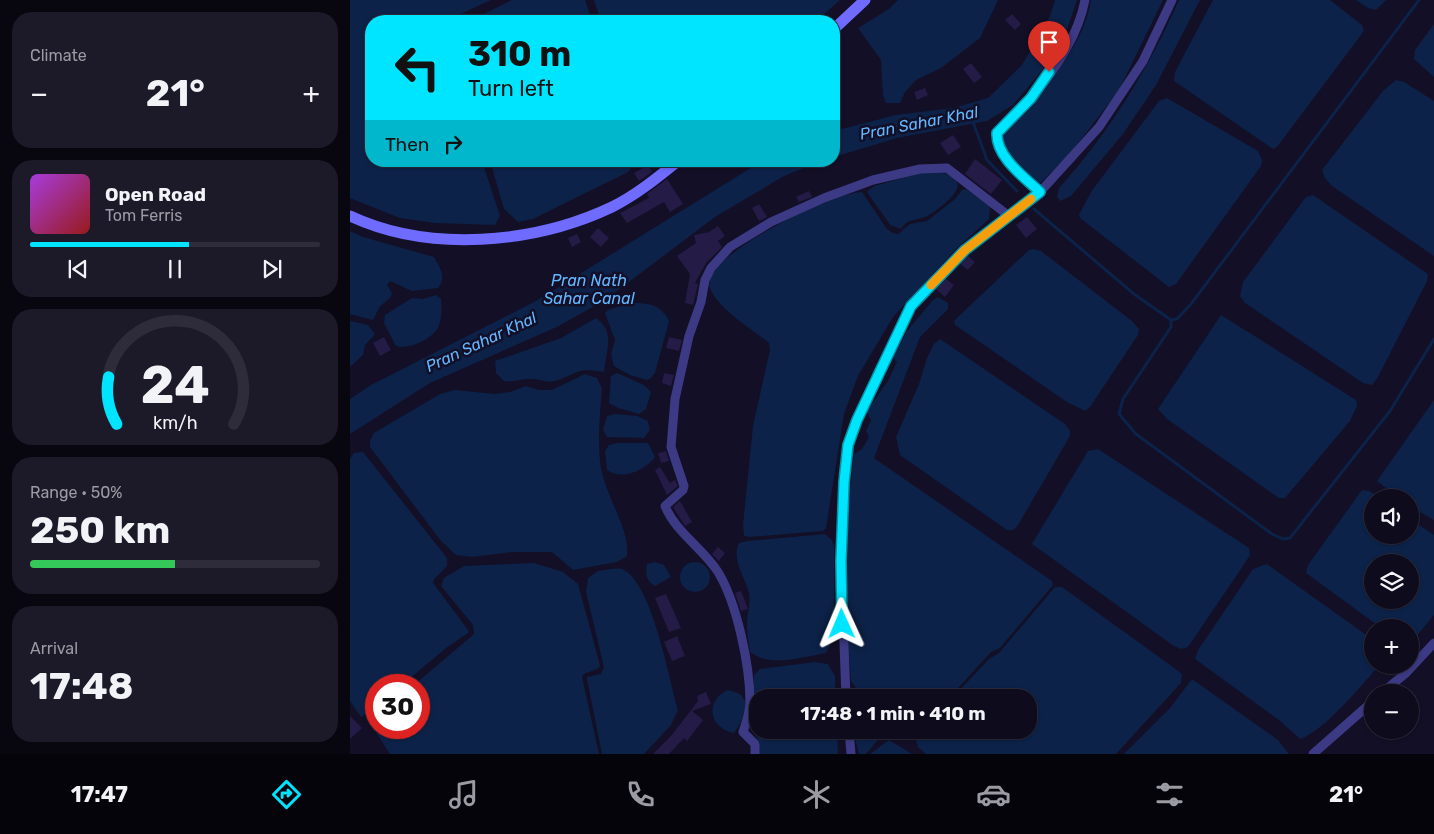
<!DOCTYPE html>
<html lang="en">
<head>
<meta charset="utf-8">
<style>
  body { margin:0; font-family:Rubik,sans-serif; background:#1c1929; color:#f1f3f6; height:100vh; display:flex; flex-direction:column; font-size:19px; white-space:nowrap }
  * { box-sizing:border-box; margin:0 }
  p { font-size:16px; color:#9b9ba3 }
  .icon { flex:none; width:28px; height:28px; fill:none; stroke:currentColor; stroke-width:2; stroke-linecap:round; stroke-linejoin:round }
  .map { position:relative; flex:1; overflow:hidden }
  .drawer { display:flex; flex-direction:column; gap:12px; padding:12px; background:#08060f; width:350px }
  .drawer>* { flex:none }
  .hud { position:absolute; left:15px; top:15px; width:475px; height:152px; border-radius:20px; box-shadow:0 1px 4px #0004,0 0 0 1px #2e2b3b; background:#00e5ff; color:#111; overflow:hidden }
  .fabs { position:absolute; left:1014px; top:489px; display:grid; gap:10px }
  .fabs a { display:grid; place-items:center; width:55px; height:55px; border-radius:50%; background:#0e0b1c; box-shadow:0 1px 4px #0004,0 0 0 1px #2e2b3b; font-size:25px }
  .speed { position:absolute; left:15px; top:674px; display:flex; gap:10px; font-size:25px; font-weight:700; text-align:center }
  .speed>* { display:grid; place-content:center; width:65px; height:65px; border-radius:50%; background:#0e0b1c; box-shadow:0 1px 4px #0004,0 0 0 1px #2e2b3b; line-height:1 }
  .speed .limit { border:8px solid #d22; background:#fff; color:#111 }
  .pin { position:absolute; display:grid; place-items:center; width:42px; height:42px; color:#fff; margin:-51px -21px; border-radius:50% 50% 50% 0; rotate:-45deg; box-shadow:0 0 5px #0007 }
  .pin .icon { rotate:45deg }
  .me { position:absolute; width:55px; margin:-28px; rotate:359deg; stroke-linejoin:round; filter:drop-shadow(0 0 4px #0008) }
  .turn { display:flex; align-items:center; gap:18px; height:105px; padding:0 20px; font-size:22px }
  .turn .icon { width:65px; height:65px; stroke-width:2.5 }
  .turn b { display:block; font-size:35px; line-height:42px }
  .then { display:flex; align-items:center; height:48px; padding:0 20px; background:#0003; gap:10px; font-size:19px }
  .big { font-size:38px; font-weight:700; line-height:1.1 }
  .drawer .card { flex:1; display:flex; flex-direction:column; justify-content:center; gap:8px; min-width:0; padding:0 18px; border-radius:20px; background:#1c1929 }
  .drawer .dial { align-items:center; gap:0 }
  .dial svg { height:130px; overflow:visible; fill:none; stroke:#2e2b3b; stroke-width:7; stroke-linecap:round; text-anchor:middle }
  .dial text { fill:#f1f3f6; stroke:none }
  .song { display:flex; align-items:center; gap:15px }
  .cover { width:60px; height:60px; border-radius:8px; background:linear-gradient(135deg,hsl(280 70% 55%),hsl(0 70% 35%)) }
  .played { height:5px; border-radius:2px; background:linear-gradient(90deg,#00e5ff 55%,#2e2b3b 55%) }
  .keys { display:flex; justify-content:space-around; direction:ltr }
  .heat { display:flex; justify-content:space-between; align-items:center; font-size:28px; direction:ltr }
  .charge { height:8px; border-radius:4px; background:linear-gradient(90deg,#34c759 50%,#2e2b3b 0) }
  .trip { position:absolute; left:399px; top:689px; width:288px; height:50px; border-radius:20px; background:#0e0b1c; box-shadow:0 1px 4px #0004,0 0 0 1px #2e2b3b; font-weight:700; line-height:50px; text-align:center }
  .menu { display:flex; height:80px; justify-content:space-around; align-items:center; background:#06040b; color:#9b9ba3 }
  .menu .icon { width:35px; height:35px }
  .menu .active { color:#00e5ff }
  .menu b { font-size:22px; color:#f1f3f6 }
  main { display:flex; flex:1; min-height:0 }
  .map>svg:first-child { display:block }
</style>
</head>
<body>
<main>
<section class="drawer">
<div class="card"><p>Climate</p>
<div class="heat"><a>−</a><b class="big">21°</b><a>+</a></div>
</div>
<div class="card">
<div class="song"><i class="cover"></i><div><b>Open Road</b><p>Tom Ferris</p></div></div>
<div class="played"></div>
<div class="keys"><svg class="icon" aria-label="previous" viewBox="0 0 24 24"><path d="M18 5L8 12l10 7zM5 5v14"/></svg><svg class="icon" aria-label="pause" viewBox="0 0 24 24"><path d="M8 5v14M16 5v14"/></svg><svg class="icon" aria-label="next" viewBox="0 0 24 24"><path d="M6 5l10 7-10 7zM19 5v14"/></svg></div>
</div>
<div class="card dial"><svg viewBox="0 0 100 80">
<path d="M14 69A42 42 0 1 1 86 69"/>
<path d="M14 69A42 42 0 0 1 9 40" stroke="#00e5ff"/>
<text x="50" y="56" font-size="32" font-weight="700">24</text>
<text x="50" y="72" font-size="11">km/h</text>
</svg></div>
<div class="card"><p>Range · 50%</p><b class="big">250 km</b><div class="charge"></div></div>
<div class="card"><p>Arrival</p><b class="big">17:48</b></div>
</section>
<div class="map">
<svg width="1084" height="754" viewBox="0 0 1084 754">
  <rect width="100%" height="100%" fill="#130f26"/>
  <g fill="#0c2248" fill-rule="evenodd">
    <polygon points="0,0 141,0 96,21 21,21 21,161 132,161 150,216 145,225 85,223 50,218 0,198"/>
    <polygon points="162,0 235,0 242,21 120,21"/>
    <polygon points="244,0 490,0 466,21 251,21"/>
    <polygon points="548,0 648,0 630,38 591,68 566,80 555,92 550,103 536,103 533,95 531,60 508,28 539,9"/>
    <polygon points="705,0 727,0 715,36 694,68 663,105 637,121 547,138 484,157 484,131 546,115 603,108 638,98 672,65 700,16"/>
    <path d="M741,0H813L768,92L718,156L690,183C671,176 657,155 650,136C684,101 733,51 741,0Z"/>
    <path d="M829,0H850L806,85L773,134L721,196L710,201L707,197L709,188C759,133 799,68 829,0Z"/>
    <polygon points="863,0 980,0 1012,25 1014,30 1011,35 927,147 923,149 824,81 825,72"/>
    <polygon points="1006,0 1036,0 1026,10 1018,8"/>
    <polygon points="1084,24 1084,77 1064,59 1065,50"/>
    <polygon points="1046,80 1054,82 1084,101 1084,256 982,186 975,178 972,170 1033,91"/>
    <polygon points="817,98 908,151 912,160 911,166 826,284 819,287 730,218 729,215 741,192 809,101"/>
    <polygon points="140,161 284,161 284,164 278,172 183,219 168,222 154,209"/>
    <polygon points="412,161 472,161 434,176 365,217 255,300 209,326 80,383 0,434 0,399 21,385 186,301"/>
    <path d="M574,172C585,172 601,171 607,182C613,192 583,214 575,217C564,221 557,219 551,229L540,225L517,192L524,186Z"/>
    <path d="M616,189L640,206L639,219L607,248L543,317L508,376L494,414L476,528L473,531L400,537L394,536L393,525L403,426L420,350L419,343C403,330 367,308 360,288C349,256 485,192 512,192L537,229L543,233L548,234L560,224L577,221L605,199L612,190Z"/>
    <polygon points="963,195 1078,274 1077,281 1028,377 1022,385 1013,383 895,303 890,296 893,282 956,197"/>
    <path d="M0,231L13,237L84,257C90,268 97,277 88,288L62,291L40,281L37,285L42,293L40,298L30,306L23,320L0,314Z"/>
    <polygon points="684,249 691,251 782,321 789,329 788,335 740,407 735,411 717,402 605,325 604,321 609,316 679,250"/>
    <path d="M86,295L91,299C92,308 92,323 86,331C77,341 58,350 46,346L34,323L35,315L62,298L73,299Z"/>
    <polygon points="588,297 598,303 598,309 570,337 524,458 702,581 703,585 650,648 641,652 600,697 512,697 501,681 497,623 498,513 504,454 512,449 519,437 516,431 521,420 517,413 518,409 538,381 547,362 543,358 557,331 583,300"/>
    <path d="M279,303C297,303 310,303 319,321L305,373L301,378L297,380L280,375L264,366L261,354L265,340L255,313L258,310Z"/>
    <polygon points="871,315 1006,400 1007,406 1000,421 935,498 929,498 923,494 817,419 808,409"/>
    <path d="M246,318C266,332 256,351 254,372C225,367 230,373 205,381C196,383 191,379 182,379C172,378 165,383 154,381L146,373L145,361L211,338Z"/>
    <polygon points="0,321 18,325 25,334 15,345 13,355 0,367"/>
    <polygon points="590,339 715,424 720,431 720,436 668,525 663,530 657,530 550,455 546,437 569,384 577,358 584,344"/>
    <polygon points="267,373 294,385 301,392 296,409 289,414 268,408 259,403 261,376"/>
    <path d="M235,374L247,378L252,388C250,413 247,443 251,468C256,497 280,529 277,556L267,562L223,570L202,552H162L122,557L106,555L91,541L20,447V441L24,433L90,394L105,390L145,394L160,392L176,386L189,390H202Z"/>
    <polygon points="1084,400 1084,520 1060,506 1060,498 1048,497 1027,481"/>
    <polygon points="265,414 287,416 298,421 300,430 294,438 257,437 253,430 257,416"/>
    <path d="M268,443H298L305,457C295,470 273,481 257,470L255,451L259,445Z"/>
    <polygon points="748,449 899,548 900,555 895,563 838,647 831,649 824,646 682,544 738,451"/>
    <polygon points="13,452 97,558 97,566 84,579 83,583 118,630 118,633 96,648 52,685 26,685 26,707 11,717 0,701 0,459 4,453"/>
    <path d="M1012,490L1019,491L1029,497L1022,498V535H1060V519L1084,535V615L1060,644V628L1030,627L956,573L958,565ZM1022,562H1060V600H1022Z"/>
    <path d="M475,534L482,540L484,547V637L476,653C451,657 421,668 400,652C399,643 397,633 397,624C397,613 401,604 399,593C395,577 381,559 389,543L397,541Z"/>
    <circle cx="345" cy="577" r="15"/>
    <path d="M305,562L314,565L321,577L305,586C296,581 295,573 297,564Z"/>
    <polygon points="184,563 213,572 228,584 250,665 249,668 234,674 232,677 249,754 40,754 23,728 26,716 26,728 69,728 69,685 64,685 124,634 123,625 91,586 94,578 114,566"/>
    <path d="M917,564L1022,639V665H1030C1011,685 976,730 950,739L929,720L845,659L848,650L903,569Z"/>
    <path d="M261,569C264,569 269,568 272,569C302,581 319,680 328,710L321,725L294,754H252L237,679V677L251,674L254,667L236,592L238,578L248,571Z"/>
    <polygon points="705,587 712,587 827,670 832,674 831,683 766,754 576,754 568,747 566,740 573,730 678,730 678,698 603,697 639,659 649,653"/>
    <polygon points="465,662 478,664 485,676 485,697 408,698 408,730 487,730 488,754 407,754 410,743 399,726 402,711 404,675 410,669"/>
    <polygon points="842,679 928,740 939,754 774,754 820,708"/>
    <path d="M378,690L390,694L397,703L391,722L384,733C358,728 355,700 378,690Z"/>
    <polygon points="503,730 532,730 533,734 516,754 509,754"/>
    <polygon points="539,740 562,754 520,754"/>
  </g>
  <g fill="none" stroke-linecap="round" stroke-linejoin="round">
    <g stroke="#0c2248" stroke-width="3">
      <polyline points="623,122 637,160 667,191"/>
      <polyline points="684,209 784,294 821,320 821,327 773,399 769,414 786,434 922,534 933,539 940,538 1040,411 1084,339"/>
      <polyline points="821,320 827,319 841,304 1069,0"/>
    </g>
  </g>
  <g fill="#241b47">
    <polygon points="662,14 671,24 665,30 655,20"/>
    <polygon points="621,63 632,77 624,83 613,69"/>
    <polygon points="575,88 578,95 567,100 564,92"/>
    <polygon points="603,135 611,147 598,155 590,143"/>
    <polygon points="625,159 652,180 641,194 615,174"/>
    <polygon points="298,165 302,172 289,181 284,173"/>
    <polygon points="317,179 333,204 320,212 314,202 277,223 270,213 299,198 297,194"/>
    <polygon points="459,191 462,197 449,202 446,197"/>
    <polygon points="409,204 417,217 409,221 402,208"/>
    <polygon points="677,217 687,229 676,238 666,225"/>
    <polygon points="368,226 375,236 368,241 372,247 356,263 345,283 348,284 343,305 335,303 340,274 327,256 346,243 344,235 359,232"/>
    <polygon points="248,228 259,238 251,247 240,237"/>
    <polygon points="227,234 231,242 222,247 218,238"/>
    <polygon points="618,256 625,262 618,270 610,264"/>
    <polygon points="596,279 604,285 595,297 586,289"/>
    <polygon points="34,337 41,350 30,356 23,343"/>
    <polygon points="319,337 332,340 329,351 316,348"/>
    <polygon points="314,373 324,375 321,386 312,383"/>
    <polygon points="316,451 319,461 311,463 308,453"/>
    <polygon points="310,467 320,483 325,480 328,486 317,495 305,470"/>
    <polygon points="330,501 342,522 335,526 323,507"/>
    <polygon points="368,547 375,553 369,561 362,554"/>
    <polygon points="391,591 398,609 391,611 385,593"/>
    <polygon points="316,594 331,628 319,632 305,598"/>
    <polygon points="327,636 335,656 322,661 314,642"/>
    <polygon points="356,692 361,704 342,711 353,720 337,741 334,738 319,754 303,754 321,736 348,701 347,696"/>
    <polygon points="0,716 12,728 0,739"/>
  </g>
  <g fill="none" stroke-linecap="round" stroke-linejoin="round">
    <g stroke="#3d3a85" stroke-width="9">
      <path d="M690,192C674,177 646,157 647,133C655,121 669,111 679,100C704,72 728,36 735,0"/>
      <polyline points="1033,692 1056,673 1084,643"/>
      <polyline points="496,698 491,561 494,482 498,445 507,420 561,306 615,250 690,192 749,127 793,61 822,0"/>
      <polyline points="499,730 501,754"/>
      <path d="M405,754V744L393,732C396,723 400,712 400,702C400,666 387,603 368,572C353,548 326,533 315,506L333,490L334,486L321,447L325,399L339,336L351,302L355,280L361,268L380,247L421,222L474,198L523,180L570,169L597,168L659,216"/>
      <polyline points="963,754 1022,702"/>
    </g>
    <g stroke="#6f6bff" stroke-width="11">
      <polyline points="484,29 515,0"/>
      <path d="M0,216C79,253 184,244 262,207C286,195 307,178 328,161"/>
    </g>
  </g>
  <g fill="none" stroke-linecap="round" stroke-linejoin="round">
    <g stroke="#0095a6" stroke-width="12">
      <path id="route" d="M492,624L491,561L494,482L498,445L507,420L561,306L615,250L690,192C674,177 646,157 647,133L681,98L699,72"/>
    </g>
    <use href="#route" stroke="#00e5ff" stroke-width="9"/>
    <polyline stroke="#f59e0b" stroke-width="9" points="581,285 615,250 681,199"/>
  </g>
  <g text-anchor="middle" dominant-baseline="central" stroke-width="5" stroke-linejoin="round" paint-order="stroke">
    <g font-size="16" font-style="italic" fill="#62b6ff" stroke="#130f26">
      <text transform="translate(569 123) rotate(-11)">Pran Sahar Khal</text>
      <text x="239" y="280">Pran Nath<tspan x="239" dy="18">Sahar Canal</tspan></text>
      <text transform="translate(131 342) rotate(-25)">Pran Sahar Khal</text>
    </g>
  </g>
</svg>
<div class="fabs">
<a><svg class="icon" aria-label="sound" viewBox="0 0 24 24"><path d="M4 9h4l5-4v14l-5-4H4zM17 9q2 3 0 6"/></svg></a>
<a><svg class="icon" aria-label="layers" viewBox="0 0 24 24"><path d="M12 4l9 5-9 5-9-5zM3 14l9 5 9-5"/></svg></a>
<a>+</a>
<a>−</a>
</div>
<div class="speed"><div class="limit">30</div></div>
<div class="pin" style="left:699px;top:72px;background:#d93025"><svg class="icon" aria-label="arrive" viewBox="0 0 24 24"><path d="M6 21V4h12l-3 4 3 4H6"/></svg></div>
<svg class="me" style="left:492px;top:624px" viewBox="-20 -20 40 40"><path d="M0-17L14 15 0 8-14 15z" fill="#00e5ff" stroke="#fff" stroke-width="4"/></svg>
<div class="trip">17:48 · 1 min · 410 m</div>
<div class="hud">
<div class="turn"><svg class="icon" aria-label="left" viewBox="0 0 24 24"><path d="M17 20v-9H6M10 6l-5 5 5 5"/></svg><div><b>310 m</b>Turn left</div></div>
<div class="then">Then<svg class="icon" aria-label="right" viewBox="0 0 24 24"><path d="M7 20v-9h11M14 6l5 5-5 5"/></svg></div>
</div>
</div>
</main>
<nav class="menu">
<b>17:47</b>
<svg class="icon active" aria-label="directions" viewBox="0 0 24 24"><path d="M12 3l9 9-9 9-9-9zM9 14v-3h6M13 9l2 2-2 2"/></svg>
<svg class="icon" aria-label="music" viewBox="0 0 24 24"><path d="M9 18V5l10-2v13"/><circle cx="6" cy="18" r="3"/><circle cx="16" cy="16" r="3"/></svg>
<svg class="icon" aria-label="phone" viewBox="0 0 24 24"><path d="M5 4h4l2 5-3 2q2 4 5 5l2-3 5 2v4C11 20 4 13 5 4z"/></svg>
<svg class="icon" aria-label="climate" viewBox="0 0 24 24"><path d="M12 3v18M4 7l16 10M4 17L20 7"/></svg>
<svg class="icon" aria-label="car" viewBox="0 0 24 24"><path d="M5 17H2v-5l4-1 3-4h7l3 4 3 1v5h-3M9 17h6M6 11h13"/><circle cx="7" cy="17" r="2"/><circle cx="17" cy="17" r="2"/></svg>
<svg class="icon" aria-label="filters" viewBox="0 0 24 24"><path d="M4 7h16M4 17h16"/><circle cx="9" cy="7" r="2"/><circle cx="15" cy="17" r="2"/></svg>
<b>21°</b>
</nav>
</body>
</html>
